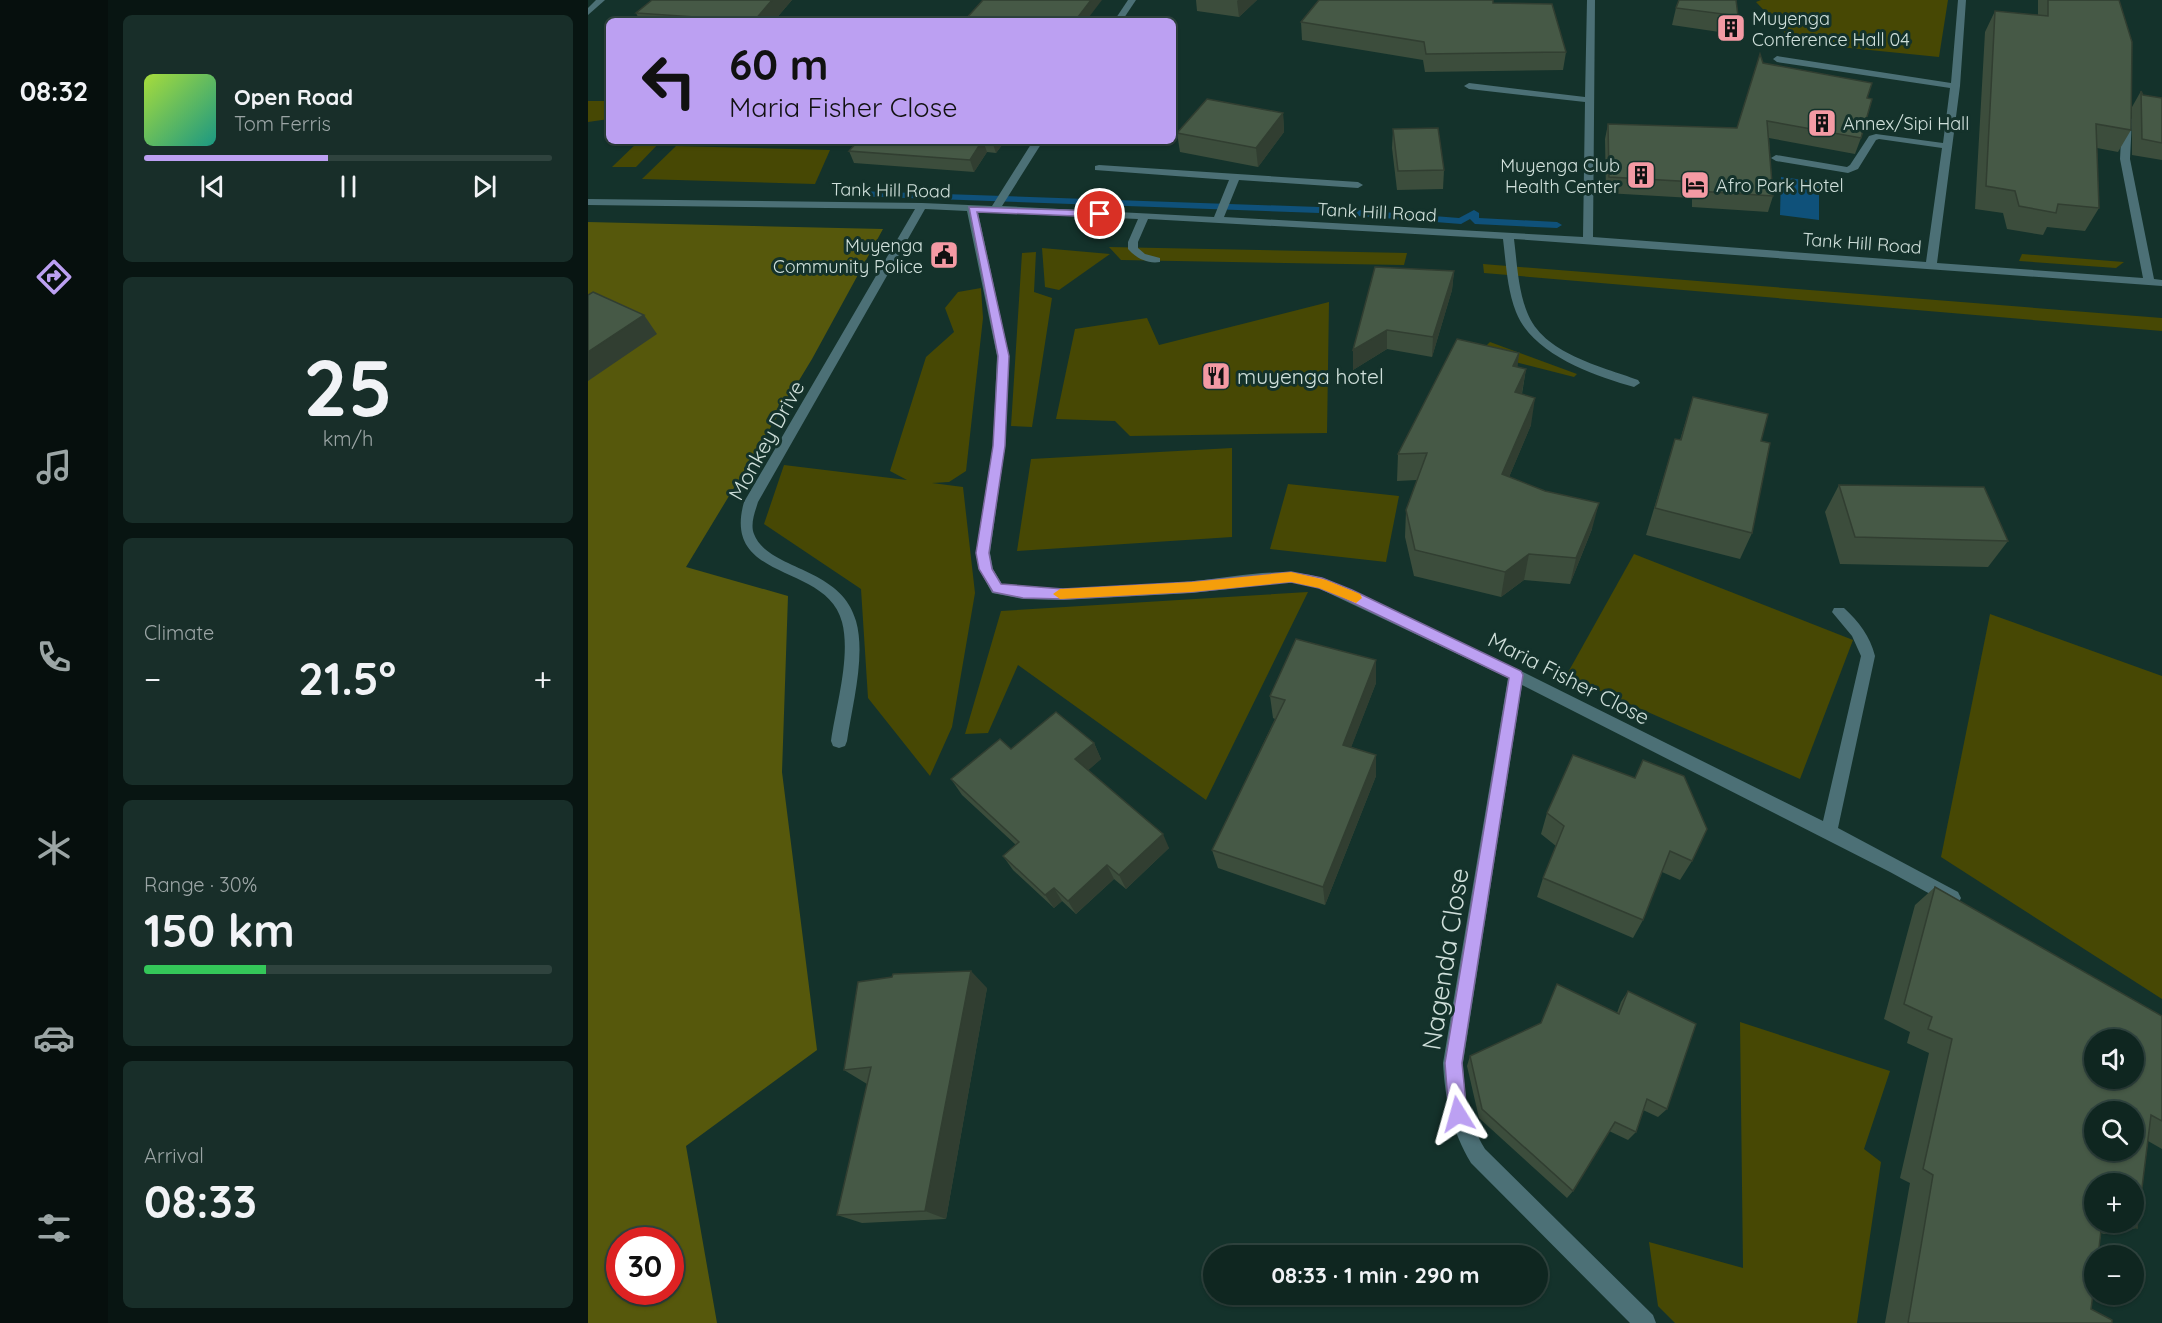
<!DOCTYPE html>
<html lang="en">
<head>
<meta charset="utf-8">
<style>
  body { margin:0; font-family:Quicksand,sans-serif; background:#182e29; color:#f1f3f6; height:100vh; display:flex; flex-direction:column; font-size:22px; white-space:nowrap }
  * { box-sizing:border-box; margin:0 }
  p { font-size:20px; color:#9ba5a5 }
  .icon { flex:none; width:33px; height:33px; fill:none; stroke:currentColor; stroke-width:2; stroke-linecap:round; stroke-linejoin:round }
  .map { position:relative; flex:1; overflow:hidden }
  .drawer { display:flex; flex-direction:column; gap:15px; padding:15px; background:#081512; width:480px }
  .drawer>* { flex:none }
  .guide { position:absolute; left:18px; top:18px; width:570px; height:126px; border-radius:9px; box-shadow:0 2px 4px #0004,0 0 0 2px #2f433e; background:#bca0f2; color:#111; overflow:hidden }
  .tools { position:absolute; left:1496px; top:1029px; display:grid; gap:12px }
  .tools a { display:grid; place-items:center; width:60px; height:60px; border-radius:50%; background:#0f2620; box-shadow:0 2px 4px #0004,0 0 0 2px #2f433e; font-size:30px }
  .speed { position:absolute; left:18px; top:1227px; display:flex; gap:12px; font-size:30px; font-weight:700; text-align:center }
  .speed>* { display:grid; place-content:center; width:78px; height:78px; border-radius:50%; background:#0f2620; box-shadow:0 2px 4px #0004,0 0 0 2px #2f433e; line-height:1 }
  .speed .limit { border:9px solid #d22; background:#fff; color:#111 }
  .pin { position:absolute; display:grid; place-items:center; width:51px; height:51px; color:#fff; margin:-26px; border:3px solid #fff; border-radius:50%; box-shadow:0 2px 6px #0007 }
  .me { position:absolute; width:66px; margin:-33px; rotate:352deg; stroke-linejoin:round; filter:drop-shadow(0 0 4px #0008) }
  .turn { display:flex; align-items:center; gap:21px; height:126px; padding:0 24px; font-size:27px }
  .turn .icon { width:78px; height:78px; stroke-width:2.5 }
  .turn b { display:block; font-size:42px; line-height:51px }
  .big { font-size:45px; font-weight:800; line-height:1.1 }
  .drawer .card { flex:1; display:flex; flex-direction:column; justify-content:center; gap:9px; min-width:0; padding:0 21px; border-radius:9px; background:#182e29 }
  .drawer .dial { align-items:center; gap:0 }
  .dial b { font-size:78px; line-height:1 }
  .song { display:flex; align-items:center; gap:18px }
  .cover { width:72px; height:72px; border-radius:9px; background:linear-gradient(135deg,hsl(80 70% 55%),hsl(170 70% 35%)) }
  .played { height:6px; border-radius:3px; background:linear-gradient(90deg,#bca0f2 45%,#2f433e 45%) }
  .keys { display:flex; justify-content:space-around; direction:ltr }
  .heat { display:flex; justify-content:space-between; align-items:center; font-size:33px; direction:ltr }
  .charge { height:9px; border-radius:4px; background:linear-gradient(90deg,#34c759 30%,#2f433e 0) }
  .trip { position:absolute; left:615px; top:1245px; width:345px; height:60px; border-radius:30px; background:#0f2620; box-shadow:0 2px 4px #0004,0 0 0 2px #2f433e; font-weight:800; line-height:60px; text-align:center }
  main { display:flex; flex:1; min-height:0 }
  .tabs { display:flex; flex-direction:column; width:108px; justify-content:space-around; align-items:center; background:#060f0d; color:#9ba5a5 }
  .tabs .icon { width:42px; height:42px }
  .tabs .selected { color:#bca0f2 }
  .tabs b { font-size:27px; color:#f1f3f6 }
  .map>svg:first-child { display:block }
</style>
</head>
<body>
<main>
<nav class="tabs">
<b>08:32</b>
<svg class="icon selected" aria-label="directions" viewBox="0 0 24 24"><path d="M12 3l9 9-9 9-9-9zM9 14v-3h6M13 9l2 2-2 2"/></svg>
<svg class="icon" aria-label="music" viewBox="0 0 24 24"><path d="M9 18V5l10-2v13"/><circle cx="6" cy="18" r="3"/><circle cx="16" cy="16" r="3"/></svg>
<svg class="icon" aria-label="phone" viewBox="0 0 24 24"><path d="M5 4h4l2 5-3 2q2 4 5 5l2-3 5 2v4C11 20 4 13 5 4z"/></svg>
<svg class="icon" aria-label="climate" viewBox="0 0 24 24"><path d="M12 3v18M4 7l16 10M4 17L20 7"/></svg>
<svg class="icon" aria-label="car" viewBox="0 0 24 24"><path d="M5 17H2v-5l4-1 3-4h7l3 4 3 1v5h-3M9 17h6M6 11h13"/><circle cx="7" cy="17" r="2"/><circle cx="17" cy="17" r="2"/></svg>
<svg class="icon" aria-label="filters" viewBox="0 0 24 24"><path d="M4 7h16M4 17h16"/><circle cx="9" cy="7" r="2"/><circle cx="15" cy="17" r="2"/></svg>
</nav>
<section class="drawer">
<div class="card">
<div class="song"><i class="cover"></i><div><b>Open Road</b><p>Tom Ferris</p></div></div>
<div class="played"></div>
<div class="keys"><svg class="icon" aria-label="previous" viewBox="0 0 24 24"><path d="M18 5L8 12l10 7zM5 5v14"/></svg><svg class="icon" aria-label="pause" viewBox="0 0 24 24"><path d="M8 5v14M16 5v14"/></svg><svg class="icon" aria-label="next" viewBox="0 0 24 24"><path d="M6 5l10 7-10 7zM19 5v14"/></svg></div>
</div>
<div class="card dial"><b>25</b><p>km/h</p></div>
<div class="card"><p>Climate</p>
<div class="heat"><a>−</a><b class="big">21.5°</b><a>+</a></div>
</div>
<div class="card"><p>Range · 30%</p><b class="big">150 km</b><div class="charge"></div></div>
<div class="card"><p>Arrival</p><b class="big">08:33</b></div>
</section>
<div class="map">
<svg width="1574" height="1323" viewBox="0 0 1574 1323">
  <rect width="100%" height="100%" fill="#14322b"/>
  <g fill="#474804">
    <polygon points="1173,0 1360,0 1351,57 1202,42 1194,29 1168,2"/>
    <polygon points="0,101 21,101 21,119 0,122"/>
    <polygon points="51,141 73,141 48,167 24,167"/>
    <polygon points="88,146 242,150 227,184 54,179"/>
    <polygon points="521,247 819,253 816,265 533,260"/>
    <polygon points="454,248 522,254 471,290 457,287"/>
    <polygon points="448,252 446,292 464,298 444,427 423,426 434,253"/>
    <polygon points="1434,254 1536,262 1528,268 1431,261"/>
    <polygon points="895,264 1574,318 1574,331 896,273"/>
    <polygon points="393,288 395,318 378,471 361,482 344,483 375,487 387,593 364,727 342,776 280,698 273,589 176,524 196,465 319,480 302,471 338,357 366,332 357,308 370,292"/>
    <polygon points="741,302 739,433 542,436 527,421 468,419 487,329 559,318 571,345"/>
    <polygon points="902,342 989,374 986,377 891,353"/>
    <polygon points="644,448 644,537 429,551 443,459"/>
    <polygon points="700,484 811,496 798,562 682,549"/>
    <polygon points="1046,554 1265,640 1212,779 978,676"/>
    <polygon points="720,592 618,800 430,665 400,733 377,734 413,611"/>
    <polygon points="1402,614 1574,676 1574,999 1353,857"/>
    <polygon points="1152,1022 1302,1071 1276,1149 1293,1162 1269,1323 1087,1323 1070,1306 1061,1242 1155,1268"/>
  </g>
  <path fill="#56580c" fill-rule="evenodd" d="M0,222L295,229L224,359L98,567L200,596L194,772L229,1050L98,1146L129,1323H0ZM32,1240H82V1292H32Z"/>
  <polygon fill="#0f517a" points="1193,177 1231,182 1231,220 1192,215"/>
  <g fill="none" stroke-linecap="round" stroke-linejoin="round">
    <polygon fill="#0f517a" fill-rule="evenodd" points="268,191 731,207 871,218 886,210 891,213 891,218 969,222 974,225 969,228 887,224 882,219 873,224 731,213 265,196 265,192"/>
    <g fill="#4c7076" fill-rule="evenodd">
      <polygon points="8,0 17,0 0,15 0,8"/>
      <polygon points="540,0 548,0 534,21 526,21"/>
      <path d="M999,0H1007L1005,237L1338,262L1354,148L1291,139L1288,140L1270,169L1260,173L1188,161L1183,158L1188,155L1259,167L1262,165L1281,136L1288,134L1355,143L1362,88L1189,62L1185,59L1189,56L1363,83L1370,0H1378L1372,86L1349,263L1555,278L1532,159L1534,119L1539,116L1544,119L1542,159L1566,279L1574,280V286L926,239C929,263 930,289 939,312C955,354 1013,366 1050,380L1052,383L1046,387C1006,376 944,354 928,312C919,289 918,263 915,239L560,219L550,242V248L557,254L572,258V262C559,264 548,258 540,249V242L550,219L390,212L421,356L417,446L402,553L405,569L414,584C475,593 545,587 606,581C650,577 696,565 738,579L933,671L1235,821L1273,656L1264,636L1244,612L1246,608H1256C1271,622 1282,636 1287,656L1250,828L1370,892L1373,898L1370,904L1364,906L1302,872L934,685L875,1063C876,1095 880,1121 897,1149L1065,1315L1068,1323H1042L883,1163C864,1131 857,1100 855,1063L920,678L730,588L703,582L604,593L475,600L435,599L404,593L391,569L388,553L405,446L409,356L379,211L337,209L170,502C167,512 162,524 166,534C180,571 253,566 268,621C278,656 264,706 259,741L257,746L251,748L245,746L243,741C248,706 263,656 254,622C239,562 133,583 156,502L327,209L0,205V199L334,203L404,206L445,141H455L414,206L626,217L641,180L507,170V166L511,165L770,182L775,185L770,188L651,180L636,217L995,237L997,102L881,89L876,86L881,83L997,97Z"/>
    </g>
  </g>
  <g fill="#3c4d3c" fill-rule="evenodd">
    <polygon points="64,0 204,0 186,21 52,21 48,13"/>
    <polygon points="608,0 669,0 651,17 609,11"/>
    <polygon points="1450,0 1531,0 1543,130 1530,152 1509,148 1511,208 1497,231 1459,227 1455,235 1419,229 1415,213 1387,209 1397,32 1407,11 1450,15"/>
    <polygon points="905,3 978,52 975,70 837,72 835,60 714,40 713,22"/>
    <polygon points="1088,8 1150,16 1145,34 1084,25"/>
    <polygon points="1175,63 1279,98 1273,138 1267,154 1181,138 1185,196 1180,212 1104,207 1104,198 1018,193 1017,139 1020,124 1149,128"/>
    <polygon points="1553,91 1555,95 1574,98 1574,160 1544,155 1544,107"/>
    <polygon points="695,113 696,132 670,167 592,152 589,133"/>
    <polygon points="805,129 856,170 855,189 809,190 804,148"/>
    <polygon points="270,141 417,141 408,153 399,152 386,172 266,163 261,151"/>
    <polygon points="866,271 864,290 844,357 799,349 765,370 765,350"/>
    <polygon points="931,353 929,367 938,369 934,394 943,425 921,477 1004,529 982,584 936,580 913,597 826,576 817,537 818,510 829,480 809,481 810,454"/>
    <polygon points="1105,397 1173,441 1164,533 1152,559 1058,535 1087,439 1092,440"/>
    <polygon points="1251,485 1420,541 1400,567 1252,564 1237,512"/>
    <polygon points="788,660 788,683 763,747 788,755 788,776 737,905 630,868 624,850 687,719 685,718 682,696"/>
    <polygon points="506,743 513,759 500,770 581,848 538,889 526,879 488,914 474,901 466,908 425,870 415,856 428,845 374,795 363,779"/>
    <polygon points="985,755 1104,861 1092,880 1074,872 1055,920 1045,938 949,897 955,878 968,846 953,834 959,813"/>
    <path d="M1347,887L1574,1016V1149L1560,1141L1549,1228L1516,1234L1513,1233L1503,1309L1524,1323H1297L1322,1183L1312,1178L1341,1053L1319,1043L1322,1032L1296,1019L1327,905ZM1506,1184L1545,1222H1506Z"/>
    <polygon points="969,984 1029,1013 1033,1002 1040,991 1079,1109 1070,1117 1055,1110 1048,1132 1040,1140 1021,1131 985,1191 979,1198 891,1118 879,1066 882,1056 953,1024"/>
    <polygon points="399,988 358,1219 274,1223 249,1215 279,1084 256,1070"/>
  </g>
  <g fill="#313e31">
    <polygon points="184,0 204,0 186,21 166,21"/>
    <polygon points="503,0 514,0 498,21 487,21"/>
    <polygon points="650,0 669,0 651,17 649,1"/>
    <polygon points="695,113 696,132 670,167 668,148"/>
    <polygon points="394,141 395,141 399,152 386,172 382,160"/>
    <polygon points="404,141 417,141 408,153"/>
    <polygon points="866,271 864,290 844,357 845,337"/>
    <polygon points="56,315 69,334 0,381 0,352"/>
    <polygon points="799,330 799,349 765,370 765,350"/>
    <polygon points="931,353 928,381 925,366"/>
    <polygon points="938,369 933,397 927,392"/>
    <polygon points="947,398 943,425 911,501 914,474"/>
    <polygon points="1011,503 1004,529 982,584 988,558"/>
    <polygon points="941,554 936,580 913,597 917,572"/>
    <polygon points="788,660 788,683 756,766 755,745"/>
    <polygon points="506,743 513,759 495,775 487,759"/>
    <polygon points="788,755 788,776 737,905 735,887"/>
    <polygon points="575,834 581,848 538,889 531,875"/>
    <polygon points="519,865 526,879 488,914 480,901"/>
    <polygon points="466,888 474,901 466,908 457,895"/>
    <polygon points="383,971 399,988 358,1219 337,1211"/>
  </g>
  <g fill="#465946" stroke="#313e31" stroke-width="1.5" fill-rule="evenodd">
    <polygon points="64,0 184,0 166,21 48,13"/>
    <polygon points="395,0 503,0 487,21 376,21"/>
    <polygon points="731,0 905,0 905,3 964,4 978,52 838,54 836,42 713,22"/>
    <polygon points="1091,0 1148,0 1150,16 1088,8"/>
    <polygon points="1460,0 1531,0 1544,42 1543,130 1508,124 1511,208 1470,204 1468,213 1431,206 1427,191 1398,186 1407,11 1460,16"/>
    <polygon points="1172,54 1175,63 1284,83 1279,98 1284,99 1273,138 1179,121 1185,196 1109,191 1108,182 1021,177 1020,124 1149,128"/>
    <polygon points="1553,91 1555,95 1574,98 1574,143 1554,139"/>
    <polygon points="619,99 695,113 668,148 589,133"/>
    <polygon points="850,128 856,170 810,171 805,129"/>
    <polygon points="270,141 394,141 382,160 261,151"/>
    <polygon points="787,267 866,271 845,337 799,330 765,350"/>
    <polygon points="5,292 56,315 0,352 0,295"/>
    <polygon points="869,339 931,353 925,366 938,369 927,392 947,398 914,474 957,491 1011,503 988,558 941,554 917,572 827,550 818,510 839,453 810,454"/>
    <polygon points="1105,397 1180,414 1173,441 1182,443 1164,533 1067,508 1087,439 1093,440"/>
    <polygon points="1251,485 1396,487 1420,541 1267,537"/>
    <polygon points="708,639 788,660 755,745 788,755 735,887 624,850 697,700 682,696"/>
    <polygon points="468,712 506,743 487,759 575,834 531,875 519,865 480,901 466,888 457,895 415,856 431,842 363,779 412,739 423,749"/>
    <polygon points="985,755 1047,778 1055,760 1096,776 1119,829 1104,861 1082,851 1055,920 955,878 976,826 959,813"/>
    <path d="M1347,887L1574,1016V1121L1563,1115L1549,1228L1539,1222H1545V1184H1506V1222H1514L1510,1256H1506V1286L1503,1309L1524,1320V1323H1320L1345,1175L1335,1169L1364,1039L1340,1029L1344,1017L1316,1004ZM1506,1040H1545V1078H1506ZM1506,1112H1545V1150H1506Z"/>
    <polygon points="383,971 337,1211 249,1215 283,1067 256,1070 270,982 304,977 305,974"/>
    <polygon points="969,984 1031,1014 1040,991 1108,1024 1079,1109 1059,1099 1048,1132 1027,1122 985,1191 894,1109 882,1056 953,1023"/>
  </g>
  <polygon fill="#bca0f2" stroke="#7a689d" stroke-width="1.5" points="381,207 512,211 517,214 512,217 389,212 421,356 417,446 401,553 404,569 413,584 475,589 604,582 703,572 734,578 764,590 933,671 935,675 874,1063 879,1114 876,1120 870,1123 864,1120 861,1114 857,1063 921,678 755,598 731,588 703,582 604,592 475,599 435,598 405,592 391,569 388,553 405,446 410,356"/>
  <polygon fill="#f59e0b" points="703,572 738,580 772,594 774,598 768,603 731,588 703,582 604,592 472,599 465,594 472,589 604,582"/>
  <defs>
    <g id="building-square" transform="scale(1.5)"><rect x="-9" y="-9" width="18" height="18" rx="4" fill="#f49aa4" stroke="#14322b"/><path d="M-4-6H4V6H1V3H-1V6H-4ZM-2.5-4.3h1.7v1.8h-1.7ZM.8-4.3h1.7v1.8H.8ZM-2.5-1h1.7V.8h-1.7ZM.8-1h1.7V.8H.8Z" fill="#111"/></g>
    <g id="hotel-square" transform="scale(1.5)"><rect x="-9" y="-9" width="18" height="18" rx="4" fill="#f49aa4" stroke="#14322b"/><path d="M-6-4.5h1.5V1H6V5H4.5V3h-9V5H-6ZM-4 0a1.8 1.8 0 1 1 3.6 0ZM.5 0V-2.5h3Q6-2.5 6 0Z" fill="#111"/></g>
    <g id="civic-square" transform="scale(1.5)"><rect x="-9" y="-9" width="18" height="18" rx="4" fill="#f49aa4" stroke="#14322b"/><path d="M-.6-6.5H3V-4.5H.6V-3L4-1V1h2V6H-6V1h2V-1L-.6-3ZM-1.2 2.5V6h2.4V2.5Z" fill="#111"/></g>
    <g id="restaurant-square" transform="scale(1.5)"><rect x="-9" y="-9" width="18" height="18" rx="4" fill="#f49aa4" stroke="#14322b"/><path d="M-5-6h1v4h1v-4h1v4h1v-4h1v5L-1.5 .5V6h-2V.5L-5-1ZM5-6V6H3V1.5H1.5Q1.5-4 5-6Z" fill="#111"/></g>
  </defs>
  <g fill-rule="evenodd">
    <use href="#building-square" x="1143" y="28"/>
    <use href="#building-square" x="1234" y="123"/>
    <use href="#building-square" x="1053" y="175"/>
    <use href="#hotel-square" x="1107" y="185"/>
    <use href="#civic-square" x="356" y="255"/>
    <use href="#restaurant-square" x="628" y="376"/>
  </g>
  <g text-anchor="middle" dominant-baseline="central" stroke-width="6" stroke-linejoin="round" paint-order="stroke">
    <g font-size="18" fill="#d0e0db" stroke="#14322b" text-anchor="start">
      <text x="1164" y="18">Muyenga<tspan x="1164" dy="21">Conference Hall 04</tspan></text>
      <text x="1255" y="123">Annex/Sipi Hall</text>
      <text x="1032" y="165" text-anchor="end">Muyenga Club<tspan x="1032" dy="21">Health Center</tspan></text>
      <text x="1128" y="185">Afro Park Hotel</text>
      <text x="335" y="245" text-anchor="end">Muyenga<tspan x="335" dy="21">Community Police</tspan></text>
    </g>
    <g font-size="18" fill="#d0e0db" stroke="#14322b">
      <text transform="translate(303 190) rotate(1)">Tank Hill Road</text>
      <text transform="translate(789 212) rotate(3)">Tank Hill Road</text>
      <text transform="translate(1274 243) rotate(4)">Tank Hill Road</text>
    </g>
    <g font-size="21" fill="#d0e0db" stroke="#14322b" text-anchor="start">
      <text x="649" y="376">muyenga hotel</text>
    </g>
    <g font-size="21" fill="#d0e0db" stroke="#14322b">
      <text transform="translate(178 440) rotate(-61)">Monkey Drive</text>
      <text transform="translate(981 678) rotate(27)">Maria Fisher Close</text>
    </g>
    <g font-size="26" fill="#d0e0db" stroke="#14322b">
      <text transform="translate(857 959) rotate(-81)">Nagenda Close</text>
    </g>
  </g>
</svg>
<div class="tools">
<a><svg class="icon" aria-label="sound" viewBox="0 0 24 24"><path d="M4 9h4l5-4v14l-5-4H4zM17 9q2 3 0 6"/></svg></a>
<a><svg class="icon" aria-label="search" viewBox="0 0 24 24"><circle cx="10" cy="10" r="6"/><path d="M15 15l6 6"/></svg></a>
<a>+</a>
<a>−</a>
</div>
<div class="speed"><div class="limit">30</div></div>
<div class="pin" style="left:512px;top:214px;background:#d93025"><svg class="icon" aria-label="arrive" viewBox="0 0 24 24"><path d="M6 21V4h12l-3 4 3 4H6"/></svg></div>
<svg class="me" style="left:870px;top:1114px" viewBox="-20 -20 40 40"><path d="M0-17L14 15 0 8-14 15z" fill="#bca0f2" stroke="#fff" stroke-width="4"/></svg>
<div class="trip">08:33 · 1 min · 290 m</div>
<div class="guide">
<div class="turn"><svg class="icon" aria-label="left" viewBox="0 0 24 24"><path d="M17 20v-9H6M10 6l-5 5 5 5"/></svg><div><b>60 m</b>Maria Fisher Close</div></div>
</div>
</div>
</main>
</body>
</html>
